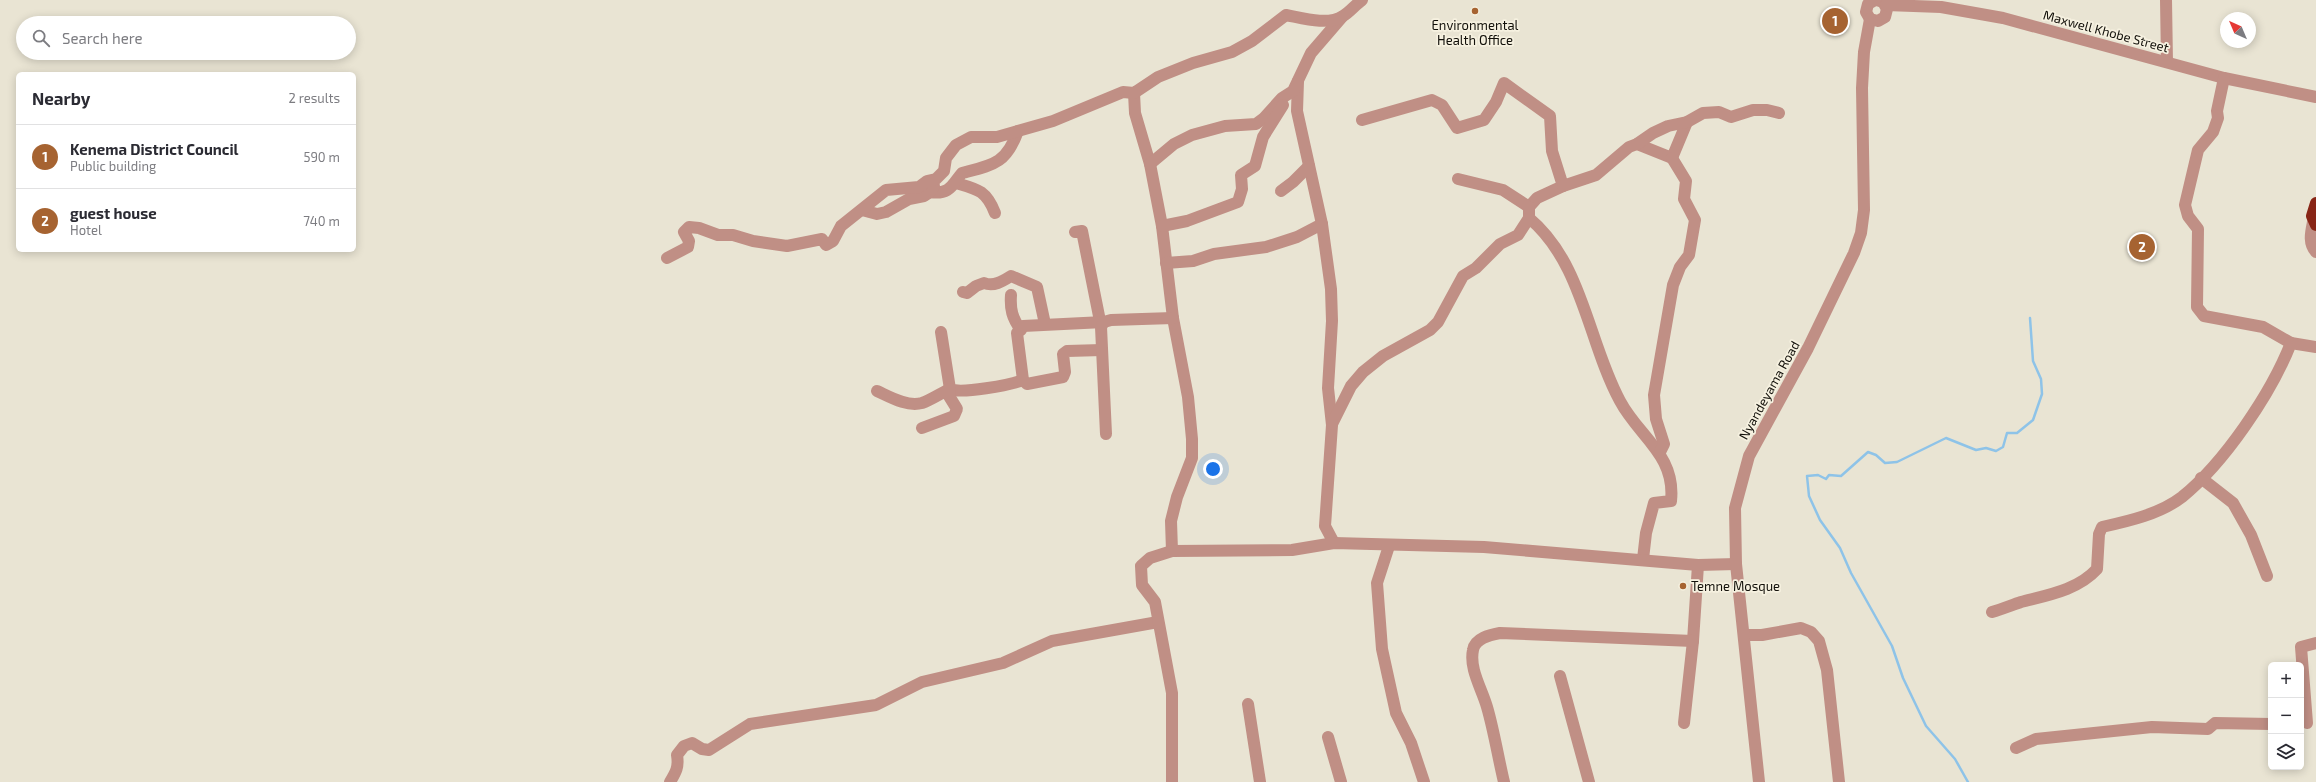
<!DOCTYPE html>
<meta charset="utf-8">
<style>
body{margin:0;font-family:"Exo 2",sans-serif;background:#f2f2f3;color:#2b2b33}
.controls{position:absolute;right:12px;bottom:12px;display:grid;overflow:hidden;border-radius:6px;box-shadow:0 2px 10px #0003}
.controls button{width:36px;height:36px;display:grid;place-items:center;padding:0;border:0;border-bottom:1px solid #e1e1e2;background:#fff;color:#2b2b33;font:20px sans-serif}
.compass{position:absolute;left:2220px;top:12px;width:36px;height:36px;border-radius:50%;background:#fff;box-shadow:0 2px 10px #0003;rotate:316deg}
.you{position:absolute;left:1213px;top:469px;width:14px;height:14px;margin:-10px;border:3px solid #fff;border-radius:50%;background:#1a73e8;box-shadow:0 0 0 6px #1a73e833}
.badge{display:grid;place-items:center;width:26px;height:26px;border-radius:50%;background:#a66331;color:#fff;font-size:13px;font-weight:700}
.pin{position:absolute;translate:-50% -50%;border:2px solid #fff;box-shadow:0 1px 4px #0006}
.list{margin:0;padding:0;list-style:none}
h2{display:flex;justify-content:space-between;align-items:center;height:52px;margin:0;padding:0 16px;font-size:17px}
h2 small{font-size:13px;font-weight:400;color:#7c7c81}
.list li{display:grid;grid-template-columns:26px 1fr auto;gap:12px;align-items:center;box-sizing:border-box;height:64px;padding:0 16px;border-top:1px solid #e1e1e2}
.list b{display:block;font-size:15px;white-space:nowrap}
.list p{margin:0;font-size:13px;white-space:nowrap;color:#7c7c81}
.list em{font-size:13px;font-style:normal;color:#7c7c81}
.icon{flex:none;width:22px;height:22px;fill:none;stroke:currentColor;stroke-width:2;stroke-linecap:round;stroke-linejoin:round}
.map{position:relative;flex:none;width:2316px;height:782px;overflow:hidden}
.search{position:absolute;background:#fff;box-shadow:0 2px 10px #0003;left:16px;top:16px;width:340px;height:44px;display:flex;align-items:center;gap:10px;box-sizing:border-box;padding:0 14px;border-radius:22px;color:#7c7c81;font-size:15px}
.panel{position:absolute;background:#fff;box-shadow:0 2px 10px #0003;left:16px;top:72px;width:340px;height:180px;border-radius:6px}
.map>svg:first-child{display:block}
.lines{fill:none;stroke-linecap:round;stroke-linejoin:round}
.stream{stroke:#8ec3e8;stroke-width:2.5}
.minor{stroke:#c08f85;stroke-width:12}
.highway{stroke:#882516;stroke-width:12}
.poi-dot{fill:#a66331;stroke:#f6f1e0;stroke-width:1.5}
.labels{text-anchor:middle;stroke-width:3.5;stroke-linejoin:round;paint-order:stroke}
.poi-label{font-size:13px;fill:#110f09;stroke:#f6f1e0}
.street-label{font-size:13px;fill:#110f09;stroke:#f6f1e0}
</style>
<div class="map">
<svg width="2316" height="782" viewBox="0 0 2316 782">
<rect width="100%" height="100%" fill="#e9e4d3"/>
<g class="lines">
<path class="stream" d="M1968,782l-13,-23 -29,-33 -23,-48 -11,-32 -41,-73 -11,-25 -20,-28 -11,-24 -2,-20 11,-1 8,4 3,-4 12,1 27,-24 8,3 9,8 12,-1 49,-24 30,12 10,-2 10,3 7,-4 4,-14h10l16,-13 9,-26 -1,-15 -8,-18 -3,-43"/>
<g class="minor">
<path d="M1875,0l-7,4 -2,8 4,7 8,2 7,-4 2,-8 -4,-7 -6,-2"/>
<path d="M2166,0l1,62"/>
<path d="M1886,5l55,2 62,11 221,60 92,19"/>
<path d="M2224,78l-7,33 1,7 -5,14 -15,18 -13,55 3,11 10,13 -1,78 7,9 59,11 28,16"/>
<path d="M1298,81l-1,30 25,113"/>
<path d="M1134,93l1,20 15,51 12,62 11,92 15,79 4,42v19l-15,39 -6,24 1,30"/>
<path d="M1362,120l70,-20 10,5 15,23 27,-8 12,-18 8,-19 46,33 2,35 11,35 -26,12 -8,9"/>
<path d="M1637,144l35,14 15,-36"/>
<path d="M1150,164l24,-20 18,-9 33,-9 31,-2 8,-6 18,-20 11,-7 18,-38 31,-36"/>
<path d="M1458,179l45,11 26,17v11c54,45 59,124 91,183 19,36 56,54 51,100l-17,2 -8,30 -3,26"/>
<path d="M956,183c21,6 30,7 39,30"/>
<path d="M1563,186l33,-11 33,-28 8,-3 16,-11 15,-7 19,-4 16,-9 16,-1 12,5 22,-7h14l12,3"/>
<path d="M1281,191l12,-9 16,-16"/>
<path d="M930,192c20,3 22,-7 32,-19 31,-8 44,-9 56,-42"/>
<path d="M862,210l15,4 9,-2 23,-13 15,-3 6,-4 4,-6"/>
<path d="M2313,222c-2,10 -5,21 3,30"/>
<path d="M1162,226l25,-5 51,-19 4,-13 -1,-14 14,-9 8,-29 20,-32"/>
<path d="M1075,232l7,-1 18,90"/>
<path d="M667,258l21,-11 1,-6 -5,-9 5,-5 10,1 19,7h15l20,6 34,5 35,-7 4,6 7,-4 8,-15 45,-36 33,-3 8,-6 9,-2 8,-8 2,-13 10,-13 15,-8h26l56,-16 70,-29 11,1 24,-16 35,-14 39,-11 20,-11 34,-26c16,3 42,11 57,1 7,-4 12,-11 19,-16"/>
<path d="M1166,263l27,-2 21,-7 52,-7 31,-10 25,-13 9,65 1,32 -4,67 4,37 -7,101 9,17"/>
<path d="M963,292l4,1 9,-7 8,-3c10,4 19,-2 27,-7l26,11 8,37"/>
<path d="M1011,295c-1,14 1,23 10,35"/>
<path d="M941,332l9,57c11,5 61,-4 73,-9"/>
<path d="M1102,350l-35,1 -4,3 2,18 -2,5 -36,7 -4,-4 -6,-47 6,-7 81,-4"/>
<path d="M877,391c13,6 30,16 45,12 9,-3 19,-10 28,-14l-1,7 8,13 -3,7 -32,12"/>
<path d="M1332,424l19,-38 12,-14 20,-16 47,-26 8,-8 25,-46 13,-8 24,-24 18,-9 11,-17"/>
<path d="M1106,434l-5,-107 3,-5 7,-2 62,-2"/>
<path d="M1660,452l4,-8 -8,-25 -2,-24 19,-110 7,-18 9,-12 6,-35 -11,-21 2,-18 -14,-23"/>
<path d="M2201,478l32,25 18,32 16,41"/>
<path d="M1389,546l-12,37 5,66 14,64 15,30 13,39"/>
<path d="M1992,612c10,-3 20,-7 29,-10 27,-7 57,-12 76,-33l2,-35 3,-7c27,-6 58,-13 80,-30 42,-34 89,-103 109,-154l25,4"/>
<path d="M1744,635h18l39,-7 10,4 8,9 8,29 12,112"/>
<path d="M1560,676l29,106"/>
<path d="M1248,704l12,78"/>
<path d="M1684,723l9,-82 5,-76"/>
<path d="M2307,723l-6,-76 15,-4"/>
<path d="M1328,737l13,45"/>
<path d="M2016,748l20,-9 116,-12 56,2 7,-6 56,1"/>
<path d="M670,782c6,-10 9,-15 7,-27l7,-9 8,-3 10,6 7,1 41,-26 126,-19 46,-23 81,-19 49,-22 106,-19"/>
<path d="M1172,782v-89l-17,-91 -13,-17 -1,-19 9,-8 22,-7 120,-1 42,-7 150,4 214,18 38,-1"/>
<path d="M1504,782c-6,-25 -10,-51 -17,-75 -5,-18 -18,-38 -14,-57 2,-12 17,-15 27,-17l193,8"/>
<path d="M1759,782l-23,-218 -1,-56 14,-52 59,-108 46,-95 7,-20 3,-23 -2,-122 2,-36 6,-33"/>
</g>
<path class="highway" d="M2316,203l-4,13 4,9"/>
</g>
<g class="poi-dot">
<circle cx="1475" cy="11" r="4"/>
<circle cx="1683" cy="586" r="4"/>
</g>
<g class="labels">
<g class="poi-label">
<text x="1475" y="30">Environmental<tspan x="1475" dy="15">Health Office</tspan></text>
<text x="1691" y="591" text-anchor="start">Temne Mosque</text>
</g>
<g class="street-label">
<text transform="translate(2106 31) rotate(15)" y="5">Maxwell Khobe Street</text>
<text transform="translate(1769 390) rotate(-61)" y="5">Nyandeyama Road</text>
</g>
</g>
</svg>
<div class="controls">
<button>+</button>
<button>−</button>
<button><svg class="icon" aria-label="layers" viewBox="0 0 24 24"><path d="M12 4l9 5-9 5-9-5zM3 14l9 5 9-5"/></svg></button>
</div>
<svg class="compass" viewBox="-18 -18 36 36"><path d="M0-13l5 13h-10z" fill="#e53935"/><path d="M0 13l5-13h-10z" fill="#7c7c81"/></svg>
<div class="you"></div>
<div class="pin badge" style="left:1835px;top:21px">1</div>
<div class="pin badge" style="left:2142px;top:247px">2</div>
<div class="search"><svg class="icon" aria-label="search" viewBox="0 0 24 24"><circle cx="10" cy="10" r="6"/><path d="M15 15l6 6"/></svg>Search here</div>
<section class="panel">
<h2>Nearby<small>2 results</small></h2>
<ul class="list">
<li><span class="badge">1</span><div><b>Kenema District Council</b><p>Public building</p></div><em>590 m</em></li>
<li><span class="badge">2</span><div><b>guest house</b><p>Hotel</p></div><em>740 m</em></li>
</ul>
</section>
</div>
